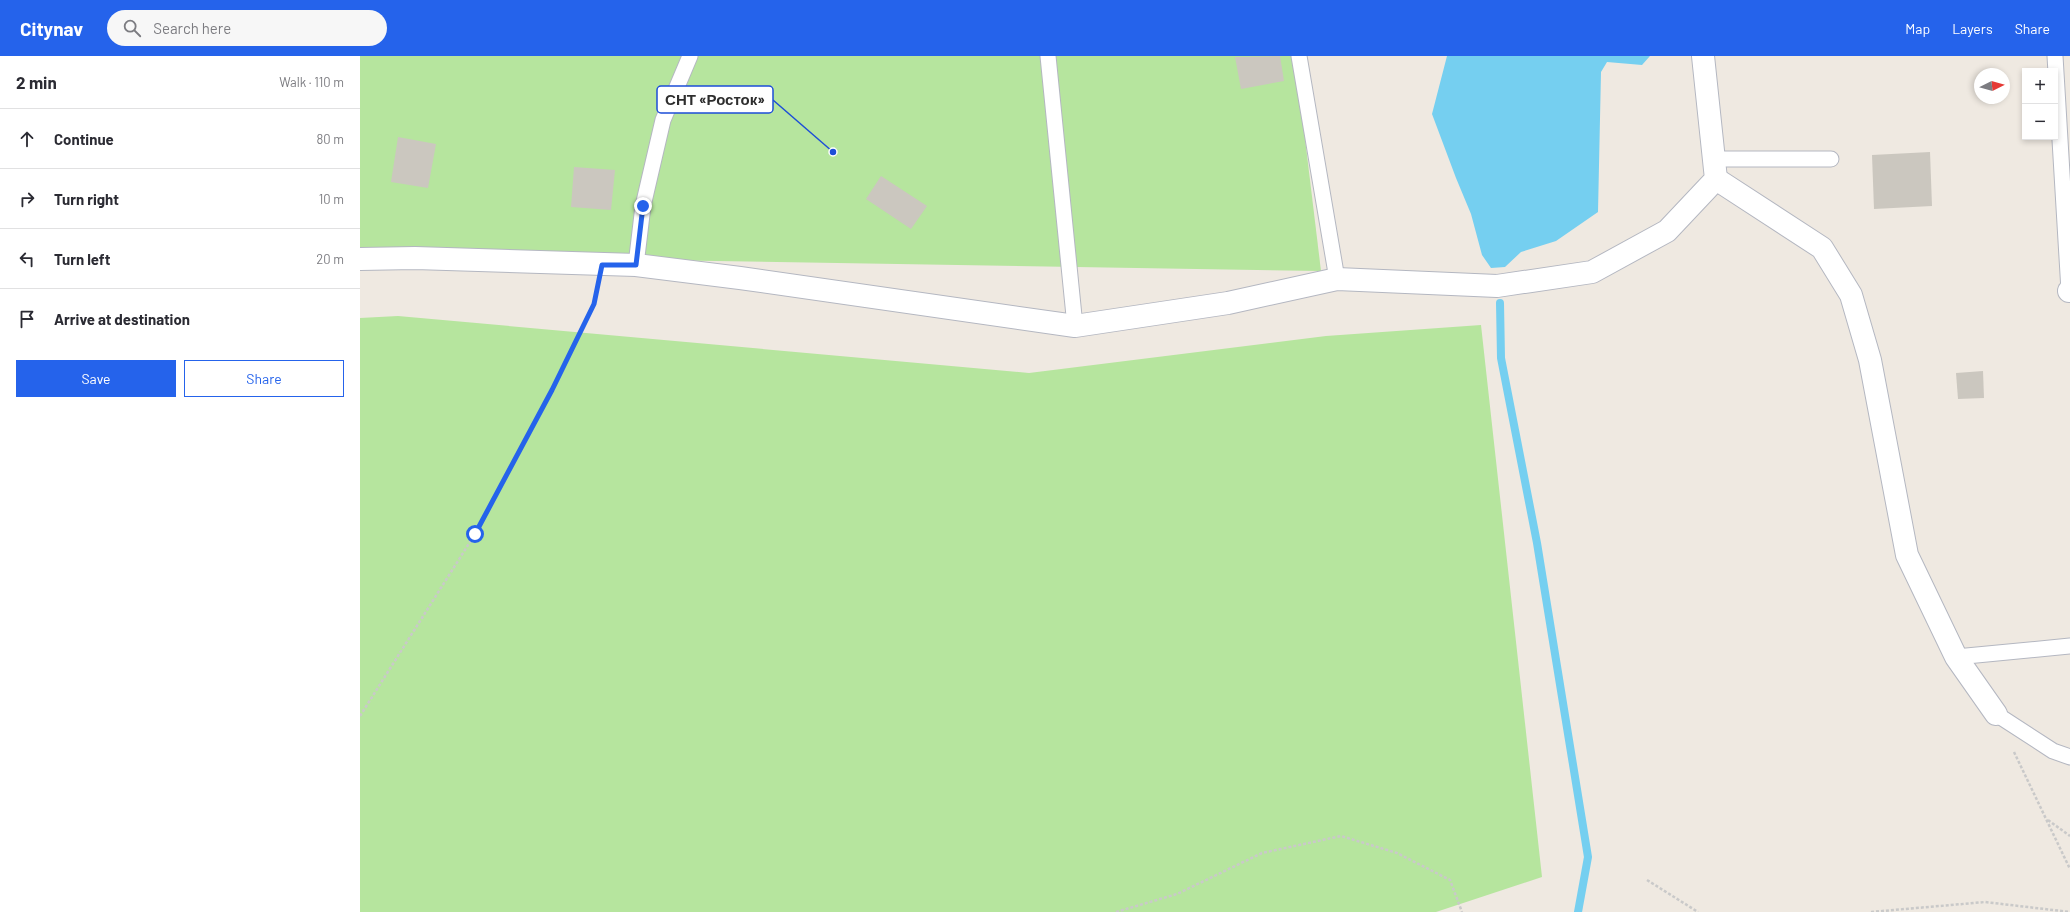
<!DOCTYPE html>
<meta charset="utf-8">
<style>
body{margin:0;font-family:Barlow,sans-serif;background:#f7f7f7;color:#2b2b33}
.controls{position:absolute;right:12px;top:12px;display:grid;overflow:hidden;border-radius:0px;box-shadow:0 2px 6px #0003}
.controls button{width:36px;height:36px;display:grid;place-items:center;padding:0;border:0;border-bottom:1px solid #e1e1e2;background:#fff;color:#2b2b33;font:20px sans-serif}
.compass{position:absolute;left:1614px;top:12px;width:36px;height:36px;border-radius:50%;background:#fff;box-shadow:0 2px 6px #0003;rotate:85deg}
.stop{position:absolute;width:12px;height:12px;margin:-9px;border:3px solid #2563eb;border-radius:50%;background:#fff}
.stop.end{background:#2563eb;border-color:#fff;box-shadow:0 1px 4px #0008}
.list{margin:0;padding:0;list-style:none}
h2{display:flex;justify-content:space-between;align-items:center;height:52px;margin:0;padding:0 16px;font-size:17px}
h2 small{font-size:13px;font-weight:400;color:#7c7c81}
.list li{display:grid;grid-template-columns:26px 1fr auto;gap:12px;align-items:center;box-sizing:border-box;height:60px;padding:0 16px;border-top:1px solid #e1e1e2}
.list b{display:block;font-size:15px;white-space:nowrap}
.list em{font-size:13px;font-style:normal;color:#7c7c81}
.actions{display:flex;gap:8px;padding:12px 16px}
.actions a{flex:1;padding:9px 0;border:1px solid #2563eb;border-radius:0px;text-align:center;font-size:14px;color:#2563eb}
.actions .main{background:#2563eb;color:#fff}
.icon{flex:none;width:22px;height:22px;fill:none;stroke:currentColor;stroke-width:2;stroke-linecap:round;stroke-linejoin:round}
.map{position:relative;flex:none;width:1710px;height:856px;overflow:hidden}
header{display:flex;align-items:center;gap:24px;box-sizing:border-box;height:56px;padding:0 20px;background:#2563eb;color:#fff}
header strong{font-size:19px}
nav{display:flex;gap:22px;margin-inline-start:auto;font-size:14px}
.search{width:280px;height:36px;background:#f7f7f7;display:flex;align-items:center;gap:10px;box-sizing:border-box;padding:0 14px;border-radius:22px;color:#7c7c81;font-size:15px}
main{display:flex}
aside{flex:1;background:#fff}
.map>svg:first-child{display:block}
.green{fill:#b6e59e}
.water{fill:#75cff0}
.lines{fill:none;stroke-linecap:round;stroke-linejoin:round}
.stream{stroke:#75cff0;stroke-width:8}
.building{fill:#cbc7bf}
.lane-casing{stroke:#b4b7c1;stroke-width:17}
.street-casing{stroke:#b4b7c1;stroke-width:24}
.path{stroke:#c9c9c9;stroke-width:2.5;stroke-dasharray:3 2;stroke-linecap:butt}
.lane{stroke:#fff;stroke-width:15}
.street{stroke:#fff;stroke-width:22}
.route{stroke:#2563eb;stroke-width:5}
.leader{fill:none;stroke:#1d4ed8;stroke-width:1.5}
.callout-dot{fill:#1d4ed8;stroke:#fff;stroke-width:1.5}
.callout{fill:#fff;stroke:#1d4ed8;stroke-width:1.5}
.callout-label{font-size:15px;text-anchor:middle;font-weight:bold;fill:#2e2e2e}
</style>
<header>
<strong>Citynav</strong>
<div class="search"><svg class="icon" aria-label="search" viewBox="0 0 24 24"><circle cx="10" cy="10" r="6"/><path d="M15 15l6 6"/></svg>Search here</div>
<nav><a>Map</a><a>Layers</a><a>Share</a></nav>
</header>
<main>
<aside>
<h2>2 min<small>Walk · 110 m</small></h2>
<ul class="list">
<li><svg class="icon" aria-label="ahead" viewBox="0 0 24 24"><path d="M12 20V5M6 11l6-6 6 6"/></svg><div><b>Continue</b></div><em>80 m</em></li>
<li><svg class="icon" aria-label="right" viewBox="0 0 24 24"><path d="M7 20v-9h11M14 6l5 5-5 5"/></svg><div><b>Turn right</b></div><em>10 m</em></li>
<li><svg class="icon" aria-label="left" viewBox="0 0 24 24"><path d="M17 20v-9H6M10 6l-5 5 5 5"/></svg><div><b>Turn left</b></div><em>20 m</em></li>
<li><svg class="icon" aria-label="arrive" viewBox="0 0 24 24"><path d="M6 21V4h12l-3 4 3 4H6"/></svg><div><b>Arrive at destination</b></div></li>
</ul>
<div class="actions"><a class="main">Save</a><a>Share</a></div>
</aside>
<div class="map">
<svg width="1710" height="856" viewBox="0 0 1710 856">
<rect width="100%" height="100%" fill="#efe9e1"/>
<g class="green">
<path d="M0,0h935l26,215 -671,-11 -290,-13z"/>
<path d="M38,260l631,57 297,-37 155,-11 61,552 -106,35h-1076v-594z"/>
</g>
<path class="water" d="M1087,0h203l-8,9 -35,-3 -6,10 -3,140 -42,29 -35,11 -16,15 -14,1 -9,-13 -11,-41 -15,-36 -24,-64z"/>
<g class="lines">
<path class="stream" d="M1140,247l1,55 36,185 51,314 -10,55"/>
</g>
<g class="building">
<path d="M920,0l4,25 -43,8 -6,-32z"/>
<path d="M38,81l38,7 -8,44 -37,-6z"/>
<path d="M1570,96l2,54 -58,3 -2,-54z"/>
<path d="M214,111l41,3 -4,40 -40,-3z"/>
<path d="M521,120l46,30 -16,23 -45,-30z"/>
<path d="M1623,315l1,27 -26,1 -2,-26z"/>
</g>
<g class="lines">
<defs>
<g id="lane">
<path d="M688,0l27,270"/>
<path d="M939,0l38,223"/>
<path d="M1695,0l14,235"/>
<path d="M1353,103h118"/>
<path d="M276,209l7,-59 20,-86 27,-64"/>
<path d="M1596,601l114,-11"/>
<path d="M1636,658l57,37 17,6"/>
</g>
<g id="street">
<path d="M1356,123l106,69 29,47 19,65 37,195 49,102 40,57"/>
<path d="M0,203l55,-1 221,7 104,13 335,48 153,-23 109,-24 160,7 95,-14 75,-41 49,-52 -13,-123"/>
<path d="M1709,235h1"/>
</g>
</defs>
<use href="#lane" class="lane-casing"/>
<use href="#street" class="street-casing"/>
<g class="path">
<path d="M0,660l115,-182 77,-144 42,-86 4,-17"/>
<path d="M1654,696l56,117"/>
<path d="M1688,764l22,16"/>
<path d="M1287,824l51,32"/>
<path d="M756,856l61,-18 85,-41 79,-17 56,17 53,27 12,32"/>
<path d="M1511,856l114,-10 85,10"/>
</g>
<use href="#lane" class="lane"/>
<use href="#street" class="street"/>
</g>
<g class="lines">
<path class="route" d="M115,478l77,-144 42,-86 8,-39h34l7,-59"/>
</g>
<path class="leader" d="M473 96L413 44"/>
<circle class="callout-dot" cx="473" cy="96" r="4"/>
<rect class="callout" x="297" y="30" width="116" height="27" rx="4"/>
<g class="callout-label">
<text x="355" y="49">СНТ «Росток»</text>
</g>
</svg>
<div class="controls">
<button>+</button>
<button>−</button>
</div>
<svg class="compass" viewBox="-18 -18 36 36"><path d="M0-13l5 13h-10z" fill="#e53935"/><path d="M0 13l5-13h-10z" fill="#7c7c81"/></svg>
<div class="stop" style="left:115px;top:478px"></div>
<div class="stop end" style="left:283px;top:150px"></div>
</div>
</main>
